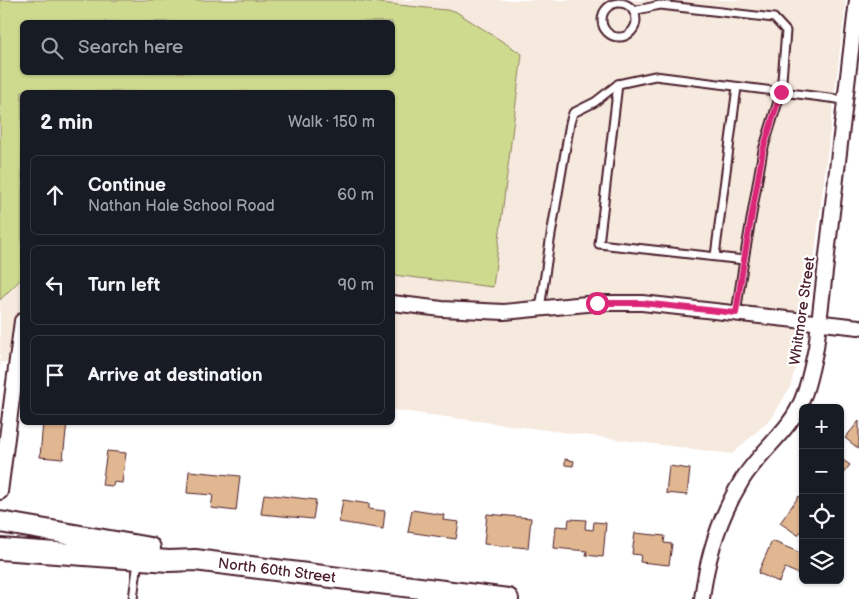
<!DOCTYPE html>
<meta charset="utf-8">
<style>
body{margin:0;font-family:"Balsamiq Sans",sans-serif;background:#20242c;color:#f1f3f6}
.controls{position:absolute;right:15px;bottom:15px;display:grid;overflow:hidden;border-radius:8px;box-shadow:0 1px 4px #0004}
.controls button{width:45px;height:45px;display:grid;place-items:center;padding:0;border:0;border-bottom:1px solid #363941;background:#171b24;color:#f1f3f6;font:25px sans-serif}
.stop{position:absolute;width:15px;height:15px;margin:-11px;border:4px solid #db2777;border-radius:50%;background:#fff}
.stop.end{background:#db2777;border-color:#fff;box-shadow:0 1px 5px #0008}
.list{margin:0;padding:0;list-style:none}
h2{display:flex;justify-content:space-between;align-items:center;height:65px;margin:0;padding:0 20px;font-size:21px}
h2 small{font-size:16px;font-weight:400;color:#9ea1a6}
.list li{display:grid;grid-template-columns:32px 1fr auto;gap:15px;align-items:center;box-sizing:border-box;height:80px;margin:0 10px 10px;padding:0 10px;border:1px solid #363941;border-radius:8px}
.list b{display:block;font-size:19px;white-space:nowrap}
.list p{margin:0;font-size:16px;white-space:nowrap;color:#9ea1a6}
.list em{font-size:16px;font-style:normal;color:#9ea1a6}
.icon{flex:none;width:28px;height:28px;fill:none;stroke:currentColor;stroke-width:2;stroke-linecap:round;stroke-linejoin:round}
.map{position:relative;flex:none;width:859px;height:599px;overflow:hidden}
.search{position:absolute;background:#171b24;box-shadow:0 1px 4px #0004;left:20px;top:20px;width:375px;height:55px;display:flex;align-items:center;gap:12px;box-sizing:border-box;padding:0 18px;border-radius:8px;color:#9ea1a6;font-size:19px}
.panel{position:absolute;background:#171b24;box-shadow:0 1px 4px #0004;left:20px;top:90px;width:375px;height:335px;border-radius:8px}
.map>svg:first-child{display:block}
.built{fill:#f6e9de;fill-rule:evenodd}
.green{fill:#cedb8f;stroke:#8c7d5d;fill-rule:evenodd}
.building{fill:#e0b791;stroke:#4a1f2b}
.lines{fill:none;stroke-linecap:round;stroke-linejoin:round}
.service-casing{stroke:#4a1f2b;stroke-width:11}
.minor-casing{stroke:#4a1f2b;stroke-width:18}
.secondary-casing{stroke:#4a1f2b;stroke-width:24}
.service{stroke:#fff;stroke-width:7}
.minor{stroke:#fff;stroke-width:14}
.secondary{stroke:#fff;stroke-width:20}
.route{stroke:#db2777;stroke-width:6}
.labels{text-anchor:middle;stroke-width:4.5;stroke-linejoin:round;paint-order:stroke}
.street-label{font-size:15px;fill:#4a1f2b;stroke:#fff}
</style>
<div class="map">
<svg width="859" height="599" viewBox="0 0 859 599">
<rect width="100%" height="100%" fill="#fff"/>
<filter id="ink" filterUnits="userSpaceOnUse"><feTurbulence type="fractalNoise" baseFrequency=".02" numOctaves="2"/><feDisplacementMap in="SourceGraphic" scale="10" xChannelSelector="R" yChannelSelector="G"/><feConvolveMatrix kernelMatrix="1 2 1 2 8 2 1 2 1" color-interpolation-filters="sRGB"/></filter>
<g filter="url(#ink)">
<path class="built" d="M0,0h846l-34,277 -16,89 -6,21 -18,31 -40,36 -339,-44 -1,-318h-370v272l-21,-2 -1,5zM22,22h370v50h-370z"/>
<path class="green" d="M0,0h352l103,11 67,43 -29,233 -100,-12 -1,-183h-370v186l-22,22zM392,22v50h-370v-50z"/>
<g class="building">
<path d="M859,421v28l-14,-11z"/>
<path d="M43,422h24l-4,37 -23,-2z"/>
<path d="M107,451l19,2 -4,30 -8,-1 -1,4 -11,-1z"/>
<path d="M840,458l10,7 -10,12z"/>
<path d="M565,459l9,2 -1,5 -8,-1z"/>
<path d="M669,466l21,3 -3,26 -21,-2z"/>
<path d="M189,471l51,5 -4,35 -25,-3 2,-13 -26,-2z"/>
<path d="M264,494l52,6 -3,19 -52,-5z"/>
<path d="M799,496l4,3v30l-5,6 -18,-12z"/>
<path d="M343,500l26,4v5l16,2 -2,18 -44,-7z"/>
<path d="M412,510l32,5 -1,5 16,2 -3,17 -48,-7z"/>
<path d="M487,514l44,4 -3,30 -44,-4z"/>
<path d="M569,519l17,1 -1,9 8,1 1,-8 12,1 -3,34 -17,-2 1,-4 -33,-3 2,-22 12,1z"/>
<path d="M635,533l30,3 -1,7 8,1 -3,21 -29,-3 1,-7 -9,-1z"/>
<path d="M772,541l31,13v22l-18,-8 -6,14 -21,-9z"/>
</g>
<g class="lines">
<defs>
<g id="service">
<circle cx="619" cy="20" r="17"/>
<path d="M633,11l27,-6 114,13 12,13 -5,61 -18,58 -19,110 -8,53"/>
<path d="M618,84l-19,160 145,16"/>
<path d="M715,256l22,-169"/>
<path d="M540,309l10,-68 20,-118 3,-10 22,-11 23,-18 37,-8 190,24"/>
<path d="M133,599l5,-38"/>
</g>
<g id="minor">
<path d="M392,303l50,6 62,3 93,-9h45l217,24"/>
<path d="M0,492l22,-171"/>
<path d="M702,599c5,-42 18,-83 40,-119 13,-21 32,-37 47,-57 17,-22 21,-49 27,-75l41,-348"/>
</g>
<g id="secondary">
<path d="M0,522l150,26"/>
<path id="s1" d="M0,549l169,12 26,-1 313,39"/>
</g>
</defs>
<use href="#service" class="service-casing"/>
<use href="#minor" class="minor-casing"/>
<use href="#secondary" class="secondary-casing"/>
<use href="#service" class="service"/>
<use href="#minor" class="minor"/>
<use href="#secondary" class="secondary"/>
</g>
</g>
<g class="lines" filter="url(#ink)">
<path class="route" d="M597,303h45l94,10 8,-53 19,-110 18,-58"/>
</g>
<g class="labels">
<g class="street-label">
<text transform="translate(802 311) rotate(-82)" y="5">Whitmore Street</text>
<text dy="5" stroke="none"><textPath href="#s1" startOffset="278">North 60th Street</textPath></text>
</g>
</g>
</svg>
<div class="controls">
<button>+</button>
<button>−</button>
<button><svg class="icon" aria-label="locate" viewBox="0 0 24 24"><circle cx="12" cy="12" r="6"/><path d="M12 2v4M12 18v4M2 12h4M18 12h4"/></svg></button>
<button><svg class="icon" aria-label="layers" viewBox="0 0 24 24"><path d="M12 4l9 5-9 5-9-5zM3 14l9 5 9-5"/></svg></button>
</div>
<div class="stop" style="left:597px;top:303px"></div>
<div class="stop end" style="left:781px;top:92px"></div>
<div class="search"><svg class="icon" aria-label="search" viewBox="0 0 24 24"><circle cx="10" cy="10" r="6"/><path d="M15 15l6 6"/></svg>Search here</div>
<section class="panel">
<h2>2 min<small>Walk · 150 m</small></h2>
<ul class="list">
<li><svg class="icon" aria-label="ahead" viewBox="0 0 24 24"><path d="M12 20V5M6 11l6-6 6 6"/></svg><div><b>Continue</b><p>Nathan Hale School Road</p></div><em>60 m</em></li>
<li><svg class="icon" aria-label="left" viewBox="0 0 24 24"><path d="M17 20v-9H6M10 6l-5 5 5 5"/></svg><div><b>Turn left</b></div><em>90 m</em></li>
<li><svg class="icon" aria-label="arrive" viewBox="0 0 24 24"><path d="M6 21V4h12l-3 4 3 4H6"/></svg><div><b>Arrive at destination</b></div></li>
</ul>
</section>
</div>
